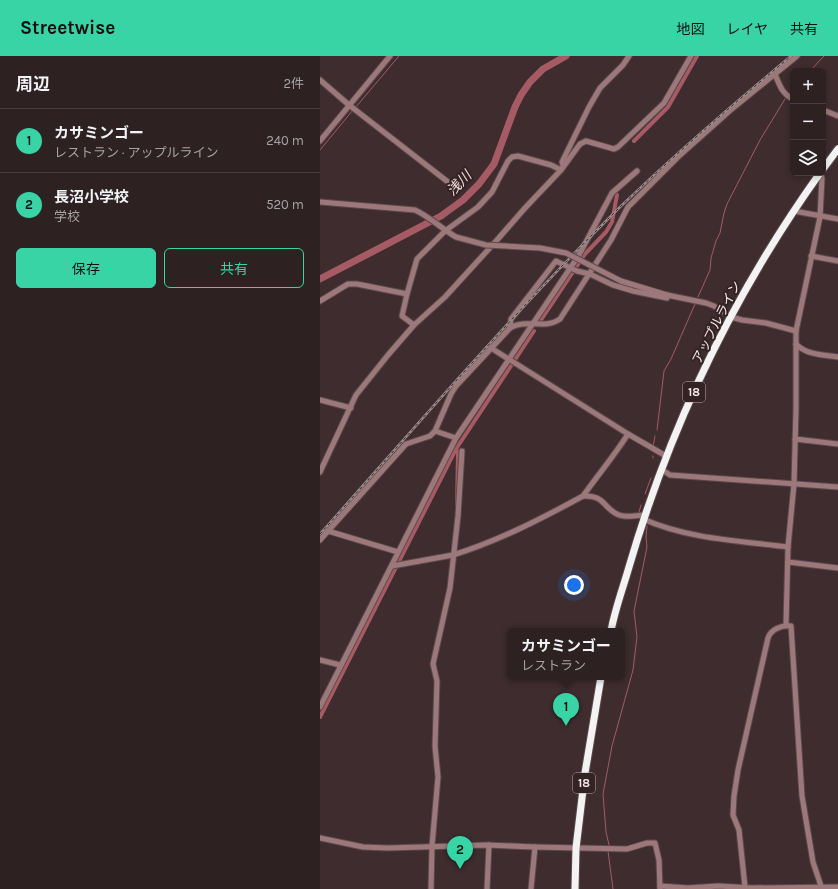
<!DOCTYPE html>
<html lang="ja">
<meta charset="utf-8">
<style>
body{margin:0;font-family:Karla,"Noto Sans JP",sans-serif;background:#36292a;color:#f1f3f6}
.controls{position:absolute;right:12px;top:12px;display:grid;overflow:hidden;border-radius:6px;box-shadow:0 2px 6px #0003}
.controls button{width:36px;height:36px;display:grid;place-items:center;padding:0;border:0;border-bottom:1px solid #493e40;background:#2e2122;color:#f1f3f6;font:20px sans-serif}
.you{position:absolute;left:254px;top:529px;width:14px;height:14px;margin:-10px;border:3px solid #fff;border-radius:50%;background:#1a73e8;box-shadow:0 0 0 6px #1a73e833}
.badge{display:grid;place-items:center;width:26px;height:26px;border-radius:50%;background:#39d4a5;color:#111;font-size:13px;font-weight:700}
.pin{position:absolute;translate:-50% -33px;filter:drop-shadow(0 1px 2px #0008)}
.pin::after{content:'';position:absolute;top:21px;width:14px;height:12px;background:inherit;clip-path:polygon(0 0,100% 0,50% 100%)}
.popup{position:absolute;left:187px;top:572px;width:118px;height:52px;box-sizing:border-box;display:grid;place-content:center;border-radius:6px;background:#2e2122;filter:drop-shadow(0 1px 3px #0005);font-size:13px;white-space:nowrap;color:#a7a3a5}
.popup b{font-size:15px;color:#f1f3f6}
.popup::after{content:'';position:absolute;left:50%;top:100%;margin-left:-8px;border:8px solid transparent;border-top-color:#2e2122}
.list{margin:0;padding:0;list-style:none}
h2{display:flex;justify-content:space-between;align-items:center;height:52px;margin:0;padding:0 16px;font-size:17px}
h2 small{font-size:13px;font-weight:400;color:#a7a3a5}
.list li{display:grid;grid-template-columns:26px 1fr auto;gap:12px;align-items:center;box-sizing:border-box;height:64px;padding:0 16px;border-top:1px solid #493e40}
.list b{display:block;font-size:15px;white-space:nowrap}
.list p{margin:0;font-size:13px;white-space:nowrap;color:#a7a3a5}
.list em{font-size:13px;font-style:normal;color:#a7a3a5}
.actions{display:flex;gap:8px;padding:12px 16px}
.actions a{flex:1;padding:9px 0;border:1px solid #39d4a5;border-radius:6px;text-align:center;font-size:14px;color:#39d4a5}
.actions .main{background:#39d4a5;color:#111}
.icon{flex:none;width:22px;height:22px;fill:none;stroke:currentColor;stroke-width:2;stroke-linecap:round;stroke-linejoin:round}
.map{position:relative;flex:none;width:518px;height:833px;overflow:hidden}
header{display:flex;align-items:center;gap:24px;box-sizing:border-box;height:56px;padding:0 20px;background:#39d4a5;color:#111}
header strong{font-size:19px}
nav{display:flex;gap:22px;margin-inline-start:auto;font-size:14px}
main{display:flex}
aside{flex:1;background:#2e2122}
.map>svg:first-child{display:block}
.lines{fill:none;stroke-linecap:round;stroke-linejoin:round}
.stream{stroke:#a65a64;stroke-width:1}
.canal{stroke:#a65a64;stroke-width:4}
.river{stroke:#a65a64;stroke-width:7}
.minor-casing{stroke:#5b4a4c;stroke-width:7}
.highway-casing{stroke:#5b4a4c;stroke-width:9}
.minor{stroke:#9c787b;stroke-width:5}
.highway{stroke:#f3f3f3;stroke-width:7}
.rail-casing{stroke:#98898a;stroke-width:2.5}
.rail{stroke:#332324;stroke-width:1;stroke-dasharray:3;stroke-linecap:butt}
.minor-bridge-casing{stroke:#5b4a4c;stroke-width:7;stroke-linecap:butt}
.minor-bridge{stroke:#9c787b;stroke-width:5}
.labels{text-anchor:middle;stroke-width:4;stroke-linejoin:round;paint-order:stroke}
.shield{fill:#332324;stroke:#b9acad;stroke-width:1}
.shield-label{font-size:12px;font-weight:bold;fill:#f3e7e8}
.street-label{font-size:13px;fill:#f3e7e8;stroke:#332324}
.water-label{font-size:14px;font-style:italic;fill:#f5dedf;stroke:#332324}
</style>
<header>
<strong>Streetwise</strong>
<nav><a>地図</a><a>レイヤ</a><a>共有</a></nav>
</header>
<main>
<aside>
<h2>周辺<small>2件</small></h2>
<ul class="list">
<li><span class="badge">1</span><div><b>カサミンゴー</b><p>レストラン · アップルライン</p></div><em>240 m</em></li>
<li><span class="badge">2</span><div><b>長沼小学校</b><p>学校</p></div><em>520 m</em></li>
</ul>
<div class="actions"><a class="main">保存</a><a>共有</a></div>
</aside>
<div class="map">
<svg width="518" height="833" viewBox="0 0 518 833">
<rect width="100%" height="100%" fill="#3e2c2e"/>
<g class="lines">
<g class="stream">
<path d="M490,15l14,-15"/>
<path d="M469,38l4,-4"/>
<path d="M35,52l44,-52"/>
<path d="M0,94l33,-40"/>
<path d="M378,241l12,-27 1,-12 5,-17 4,-8 4,-20 3,-9 33,-64 25,-41"/>
<path d="M337,374l7,-59 7,-12 24,-55"/>
<path d="M333,391l2,-11"/>
<path d="M333,400v2"/>
<path d="M325,438l6,-16"/>
<path d="M319,456l2,-7"/>
<path d="M289,789l-3,-13 -3,-38 9,-48 21,-76 4,-33 -3,-26 13,-64 -1,-10 1,-11"/>
<path d="M288,795l5,38"/>
</g>
<g class="canal">
<path d="M314,85l34,-34 29,-51"/>
<path d="M221,264l44,-66 21,-22 6,-10 5,-27"/>
<path d="M136,393l2,3 -1,54"/>
<path d="M0,661l136,-268 78,-118"/>
</g>
<path class="river" d="M0,223l121,-63 22,-16 16,-16 15,-20 21,-57 6,-12 9,-13 13,-13 23,-13"/>
<defs>
<g id="minor">
<path d="M455,18c4,10 7,20 18,25"/>
<path d="M0,24l29,25 99,77"/>
<path d="M503,54l15,6"/>
<path d="M0,85l70,-85"/>
<path d="M243,110l-1,-4 27,-55 11,-19 23,-23 6,-9"/>
<path d="M0,146l95,8c15,7 27,19 41,27"/>
<path d="M474,155l44,8"/>
<path d="M491,200l27,5"/>
<path d="M301,225l46,14 39,8 8,3 17,11 11,3 24,3 30,8"/>
<path d="M0,245l28,-17h9l50,10"/>
<path d="M94,269l-12,-9 5,-22 10,-35 28,-28 33,-24 14,-15 16,-31 4,-4 6,-1 33,9 10,5"/>
<path d="M190,272l1,-9 45,-58 21,10 13,3 23,11 20,6 34,7v-3"/>
<path d="M476,288c10,11 28,11 42,13"/>
<path d="M171,292l137,86 38,22"/>
<path d="M0,344l31,8"/>
<path d="M115,375l21,7"/>
<path d="M475,383l43,5"/>
<path d="M341,413l9,6 168,12"/>
<path d="M0,416l36,-77 32,-40 26,-30 31,-28 52,-57 28,-32 36,-38 19,-26 6,-3 28,8 4,-2 46,-44 27,-47"/>
<path d="M263,440c15,-21 31,-40 45,-62"/>
<path d="M323,463c45,20 97,22 145,28"/>
<path d="M8,475l70,21"/>
<path d="M0,484l86,-96 24,-8 5,-5 16,-37 5,-8 54,-58c16,-10 35,2 50,-9l51,-79 17,-33 50,-50 55,-49 64,-52"/>
<path d="M468,506l50,6"/>
<path d="M72,510l61,-11c45,-14 88,-36 130,-59 23,-1 20,13 36,19 7,3 18,0 26,0"/>
<path d="M466,569l2,-78 6,-63 2,-75v-78l24,-114 2,-39 -2,-5"/>
<path d="M0,604l20,5"/>
<path d="M0,651l136,-269 123,-183 33,-62 25,-22"/>
<path d="M0,782l43,9 25,1 99,-3 48,2 92,2 20,-6h8l4,17 1,29"/>
<path d="M340,830l28,2 30,-2 34,2 86,-1"/>
<path d="M425,831l-6,-57 -6,-15 1,-19 4,-26 30,-132c3,-9 14,-13 23,-12l11,170 11,66 9,27"/>
<path d="M111,833l1,-43 6,-69 -3,-31 2,-65 -4,-17 17,-76 8,-72 4,-65"/>
<path d="M167,833l2,-44"/>
<path d="M211,833l4,-42"/>
</g>
<g id="highway">
<path d="M503,113l15,-20"/>
<path d="M291,575c4,-22 12,-43 18,-64 41,-141 106,-275 191,-394"/>
<path d="M255,833l1,-41 9,-75 16,-96"/>
</g>
</defs>
<use href="#minor" class="minor-casing"/>
<use href="#highway" class="highway-casing"/>
<use href="#minor" class="minor"/>
<use href="#highway" class="highway"/>
<defs>
<path id="rail" d="M0,478c98,-110 194,-222 299,-326 55,-53 113,-103 172,-152"/>
</defs>
<use href="#rail" class="rail-casing"/>
<use href="#rail" class="rail"/>
<defs>
<path id="minor-bridge" d="M136,181l30,8 54,3 26,5 55,28"/>
</defs>
<use href="#minor-bridge" class="minor-bridge-casing"/>
<use href="#minor-bridge" class="minor-bridge"/>
</g>
<g class="labels">
<g class="shield">
<rect x="363" y="326" width="22" height="20" rx="3"/>
<rect x="253" y="717" width="22" height="20" rx="3"/>
</g>
<g class="shield-label">
<text x="374" y="340">18</text>
<text x="264" y="731">18</text>
</g>
<g class="street-label">
<text transform="translate(396 266) rotate(-63)" y="5">アップルライン</text>
</g>
<g class="water-label">
<text transform="translate(139 127) rotate(-46)" y="5">浅川</text>
</g>
</g>
</svg>
<div class="controls">
<button>+</button>
<button>−</button>
<button><svg class="icon" aria-label="layers" viewBox="0 0 24 24"><path d="M12 4l9 5-9 5-9-5zM3 14l9 5 9-5"/></svg></button>
</div>
<div class="you"></div>
<div class="pin badge" style="left:246px;top:670px">1</div>
<div class="popup"><b>カサミンゴー</b>レストラン</div>
<div class="pin badge" style="left:140px;top:813px">2</div>
</div>
</main>
